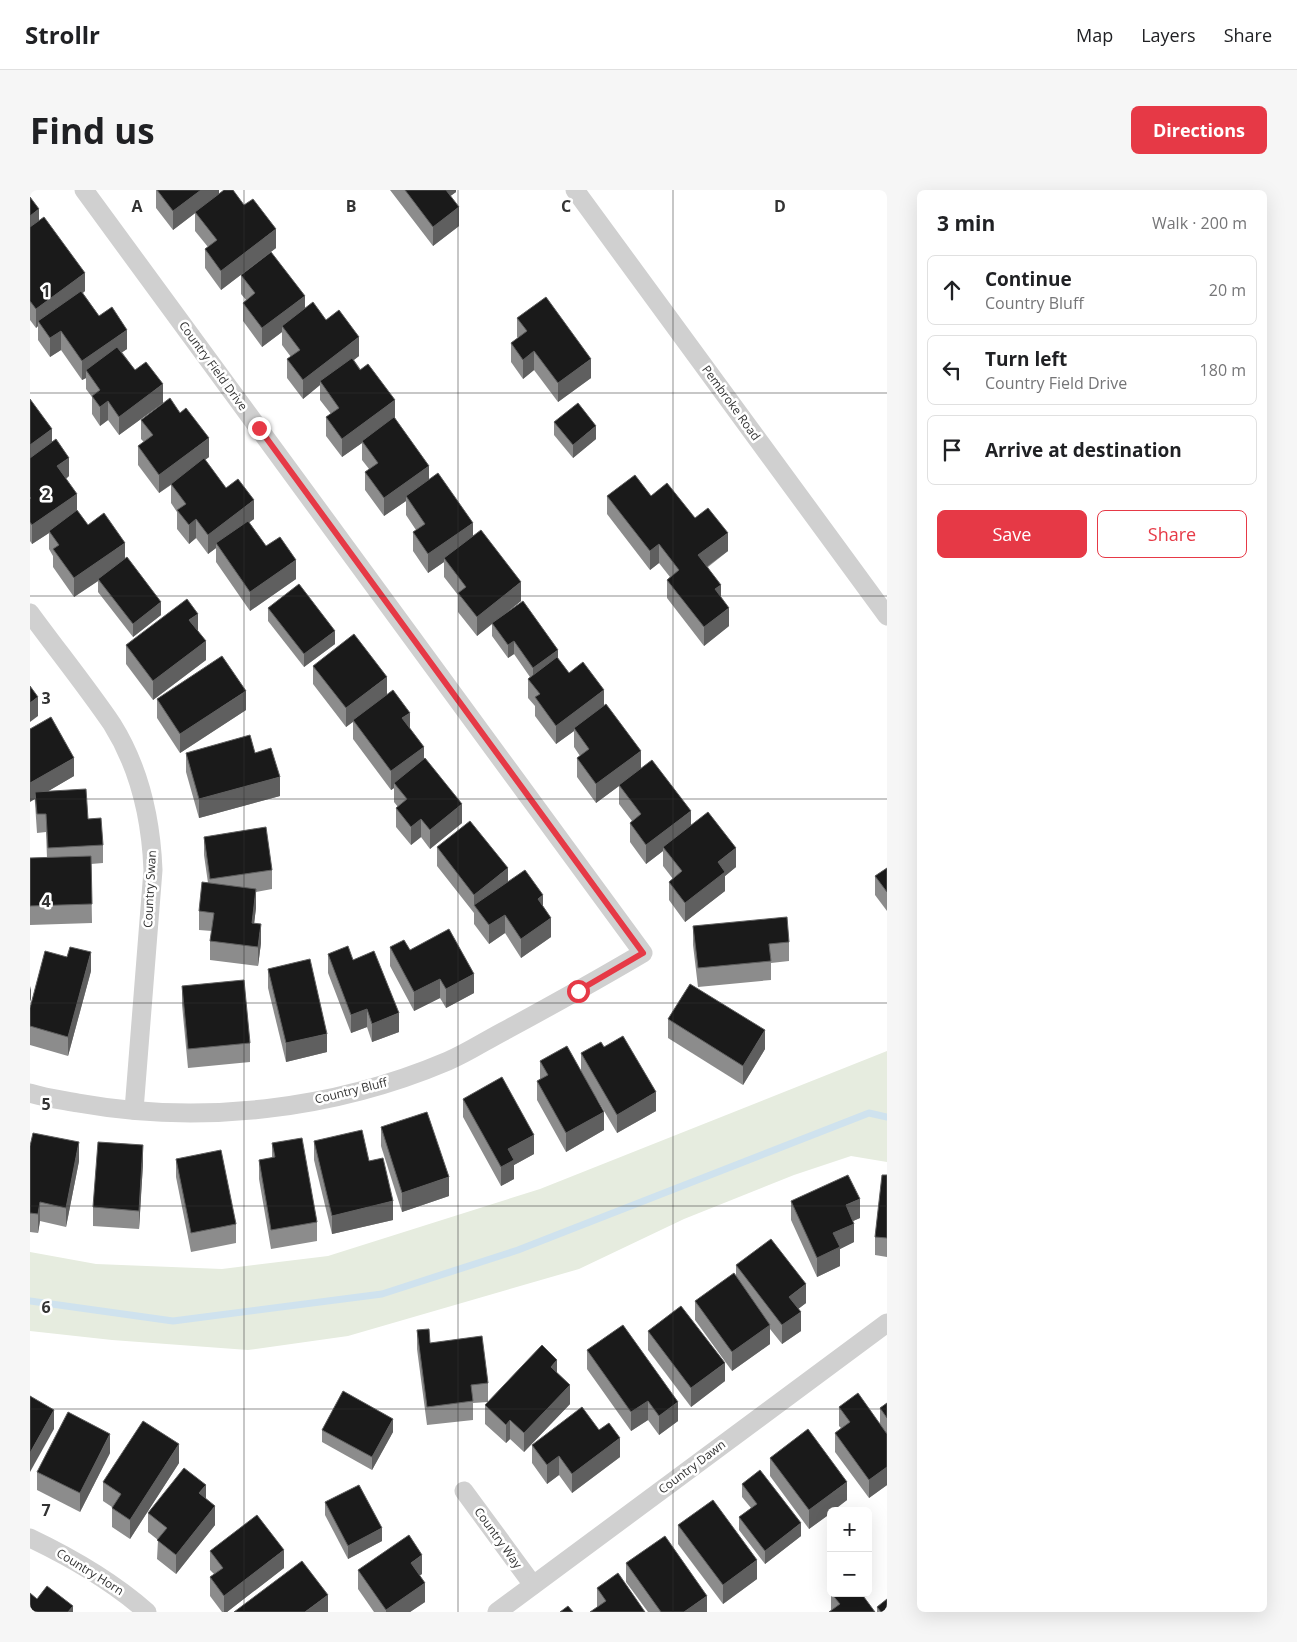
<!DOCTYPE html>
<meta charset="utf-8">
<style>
body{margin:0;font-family:"Open Sans",sans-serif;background:#f6f6f6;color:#202124}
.controls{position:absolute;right:15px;bottom:15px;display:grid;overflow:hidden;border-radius:8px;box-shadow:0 5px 20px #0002}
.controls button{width:45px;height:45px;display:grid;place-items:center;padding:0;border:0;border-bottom:1px solid #e0e0e0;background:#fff;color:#202124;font:25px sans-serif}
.stop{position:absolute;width:15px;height:15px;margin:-11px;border:4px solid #e63946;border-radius:50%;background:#fff}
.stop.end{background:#e63946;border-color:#fff;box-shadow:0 1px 5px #0008}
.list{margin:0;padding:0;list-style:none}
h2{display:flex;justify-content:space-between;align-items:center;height:65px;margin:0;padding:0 20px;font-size:21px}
h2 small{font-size:16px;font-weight:400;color:#757577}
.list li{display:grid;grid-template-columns:32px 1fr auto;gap:15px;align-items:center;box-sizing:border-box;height:70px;margin:0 10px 10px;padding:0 10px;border:1px solid #e0e0e0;border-radius:8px}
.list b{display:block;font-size:19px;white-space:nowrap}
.list p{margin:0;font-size:16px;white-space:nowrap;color:#757577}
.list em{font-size:16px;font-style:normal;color:#757577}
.actions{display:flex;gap:10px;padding:15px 20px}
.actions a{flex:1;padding:11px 0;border:1px solid #e63946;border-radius:8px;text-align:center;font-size:18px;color:#e63946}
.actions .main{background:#e63946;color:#fff}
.icon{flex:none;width:28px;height:28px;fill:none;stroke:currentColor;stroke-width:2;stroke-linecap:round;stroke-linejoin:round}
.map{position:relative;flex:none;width:857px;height:1422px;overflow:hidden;border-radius:8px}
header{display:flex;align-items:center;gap:30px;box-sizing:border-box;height:70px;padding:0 25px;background:#fff;border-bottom:1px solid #e0e0e0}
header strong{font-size:24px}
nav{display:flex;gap:28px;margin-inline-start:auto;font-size:18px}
.intro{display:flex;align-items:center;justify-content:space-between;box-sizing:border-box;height:120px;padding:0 30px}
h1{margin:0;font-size:35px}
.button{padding:12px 22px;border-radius:8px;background:#e63946;color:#fff;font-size:18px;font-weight:700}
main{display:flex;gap:30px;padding:0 30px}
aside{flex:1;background:#fff;border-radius:8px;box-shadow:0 5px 20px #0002}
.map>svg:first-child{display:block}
.green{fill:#e6ecdf}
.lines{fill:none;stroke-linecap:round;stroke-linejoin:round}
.stream{stroke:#cfe2ee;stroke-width:7}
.minor{stroke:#d0d0d0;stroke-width:19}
.wall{fill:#8c8c8c}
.shaded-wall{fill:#5f5f5f}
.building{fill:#1a1a1a;stroke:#5f5f5f}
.route{stroke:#e63946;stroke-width:6}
.grid{fill:none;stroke:#333;stroke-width:1;stroke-opacity:0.55}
.labels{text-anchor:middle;stroke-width:5;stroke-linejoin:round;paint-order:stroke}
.street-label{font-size:12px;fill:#333;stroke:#fff}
.grid-label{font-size:16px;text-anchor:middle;font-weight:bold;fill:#333;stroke:#fff;stroke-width:5;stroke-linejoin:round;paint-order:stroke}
</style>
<header>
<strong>Strollr</strong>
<nav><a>Map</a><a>Layers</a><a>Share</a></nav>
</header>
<div class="intro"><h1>Find us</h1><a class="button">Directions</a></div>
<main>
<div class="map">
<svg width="857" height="1422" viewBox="0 0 857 1422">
<rect width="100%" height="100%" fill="#fff"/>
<path class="green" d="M857,861v111l-36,-6 -57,19 -110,44 -105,50 -231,67 -100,14 -136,-10 -82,-9v-79l66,12 126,5 106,-13 212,-67z"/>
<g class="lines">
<path class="stream" d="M0,1111l143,20 209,-27 136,-44 351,-137 18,4"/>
<g class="minor">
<path d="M545,0l312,426"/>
<path d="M0,423c27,37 56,73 82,111 27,43 39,96 41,146l-19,240"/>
<path d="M0,903c16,5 32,7 48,10 123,22 255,7 370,-42 21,-9 40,-22 60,-32 46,-25 91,-50 135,-76l-559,-763"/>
<path d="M434,1301l69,94"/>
<path d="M0,1348c42,20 82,43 117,74"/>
<path d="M467,1422l390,-289"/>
</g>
</g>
<g class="wall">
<path d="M126,0h63v4l57,54 -55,42 -16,-22v-19l3,-2 -13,-16v-18l-22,17 -17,-22z"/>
<path d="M360,0h66v2l-6,4 9,30 -26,20z"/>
<path d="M0,7l9,23 46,71 -2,2 16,23 28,33 -5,3 13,18 28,33 -44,32 -11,-15 -8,6 -8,-12v-17l-6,-8v-11l-4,2 -21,-30 -11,7 -12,-17v-14l-2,2 -6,-8z"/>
<path d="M211,85l64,33 21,12 33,36 -5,4 41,58 34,62 44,56 48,65 -26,21 63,37 11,14 35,33 37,62 50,57 45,42 -11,9v15l-40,31 -16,-22v-18l4,-3 -10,-13v-15l-17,13 -16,-22v-19l2,-2 -13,-17v-18l-23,17 -19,-26v-19l3,-2 -6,-9v-16l-18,13 -21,-28v-10l-7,-8v-19l2,-2 -16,-23 -6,4 -16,-22v-13l-15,13 -19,-24v-17l-14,-18v-15l-16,11 -15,-22v-19l3,-2 -10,-15v-14l-22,15 -19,-26v-18l4,-3 -7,-9v-17l-20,14 -16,-21v-19l5,-3 -11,-14v-15l-17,14 -16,-21v-19l4,-2 -9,-12v-13l-20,15 -19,-26v-18l3,-3 -5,-6z"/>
<path d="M487,128l74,60 -33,24 -24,-32 -11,9 -12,-17v-19l7,-5 -1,-1z"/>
<path d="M0,209l39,77 -3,3 11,32 11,14 37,33 36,57 -28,22 -35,-45v-11l-24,16 -21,-30v-11l-4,-7v-16l-17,11 -2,-3z"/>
<path d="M111,230l68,37 -4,3 21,28 28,31 -5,3 17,24 30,33 -46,32 -34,-49v-14l-8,6 -12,-16 -7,6 -12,-15v-17l-6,-9v-18l-12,8 -21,-28v-19l6,-4 -3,-3z"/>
<path d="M524,232l42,17 -23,19 -19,-23z"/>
<path d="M577,306h44l44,22 33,33 -20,16 13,30 8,29 -25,20 -37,-48v-18l3,-3 -11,-14 -9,7 -43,-56z"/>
<path d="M238,418l67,36 -31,23 -36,-46z"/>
<path d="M168,440l8,30 -53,40 -27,-36v-19z"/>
<path d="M283,476l74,29 23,34 14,31 38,63 -32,26 -9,-12 -10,8 -15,-18v-19l2,-1 -4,-5v-14l-3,2 -38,-51v-17l-7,5 -33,-43z"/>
<path d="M127,509l89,11 -66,43 -23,-35z"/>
<path d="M0,539l44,47 -26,15 40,28 15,26v18l-12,1 1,59 -62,2v-67h17l-1,-26 -9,1z"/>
<path d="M156,563h69l25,43 -81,22 -13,-46z"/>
<path d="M174,647l68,33v19l-16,3v16l-2,15 7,20 -3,23 -48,-6v-19l2,-10 -13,-1v-19l9,-28 -4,-28z"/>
<path d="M407,657l71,35 35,25 8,30 -30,21 -16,-25 -16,11 -15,-20v-11l-37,-47z"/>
<path d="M857,678v43l-12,-16v-19z"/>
<path d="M663,736l96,16v19l-18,2v17l-73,7 -5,-42z"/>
<path d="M360,757l20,3 64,43 -28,15 -6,-10 -26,13 -24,-45z"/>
<path d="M298,764l25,6 46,72 -27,10 -5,-15 -16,6 -23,-60z"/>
<path d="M238,779l59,83 -41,10 -18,-74z"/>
<path d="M61,781l-23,85 -38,-11v-37z"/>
<path d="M152,796l68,57v19l-62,6 -6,-63z"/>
<path d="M638,829l97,30 -22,36 -75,-47z"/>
<path d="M574,857l52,64 -39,22 -20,-34 7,31 -38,22 -29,-52v-19l3,-1v-19l41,10v-18z"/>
<path d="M433,909l71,55 -20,11v14l-13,7 -38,-69z"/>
<path d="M351,937l68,69 -47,16 -21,-66z"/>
<path d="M284,951l55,20 24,59 -61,14 -18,-74z"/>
<path d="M242,953l45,79v19l-46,8 -12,-70v-19l13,-2z"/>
<path d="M0,956l49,15 -13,66 -26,-6 -2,12 -8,-1z"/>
<path d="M146,969l60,65v19l-45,9 -15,-75z"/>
<path d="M113,974l-4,65 -46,-3v-19z"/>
<path d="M857,985v82l-12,-2v-18z"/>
<path d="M761,1011l69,17 -7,3 1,21 -14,7v17l-23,11 -26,-57z"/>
<path d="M706,1075l70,38 -8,6 3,22 -19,13 -12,-15v15l-38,27 -37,-51v-19l41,-24z"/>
<path d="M387,1140l13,13 58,40v19l-15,1v17l-46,5 -10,-76z"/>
<path d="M618,1141l77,50 -34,26 -43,-57z"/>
<path d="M557,1160l91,71 -19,14 -11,-15 -17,11 -44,-62z"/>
<path d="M527,1183l13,31 -46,48 -14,-13 -4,4 -21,-19v-19z"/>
<path d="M857,1213v82l-18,13 -34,-46v-19l6,-5 -2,-2v-19l41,16v-15z"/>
<path d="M292,1240l71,2 -21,38 -50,-28z"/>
<path d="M569,1240l21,27 -48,36 -13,-18 -12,9 -15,-21v-18z"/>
<path d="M80,1263l-30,59 -43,-22v-18z"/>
<path d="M740,1268l77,42 -16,11v2l-22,16 -39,-53z"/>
<path d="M149,1273l-49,76 -18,-12v-20l-9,-6v-19z"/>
<path d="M712,1294l59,52 -36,28 -26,-34v-13l12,-9 -9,-11z"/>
<path d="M176,1309l9,26 -39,49 -19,-15 1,-19 -10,-8v-19z"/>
<path d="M295,1312l57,39 -34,18 -23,-44z"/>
<path d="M648,1335l79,54 -34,25 -45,-60z"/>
<path d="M180,1361l74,17 -57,44h-5l-12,-16v-19l4,-3 -4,-4z"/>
<path d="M596,1373l81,49h-59l-22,-30z"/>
<path d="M328,1380l64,4 -2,1 5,27 -15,10h-36l-16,-23z"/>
<path d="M567,1398l48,24 -48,-5z"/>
<path d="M801,1403l44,19 -44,-1z"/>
<path d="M847,1417l10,5h-10z"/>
</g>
<g class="shaded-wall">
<path d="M171,0h18v5l-46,35v-19z"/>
<path d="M411,0h15v2l-15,11z"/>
<path d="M429,17v19l-26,20v-19z"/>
<path d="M9,19v19l-9,7v-19z"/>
<path d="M246,39v19l-55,42v-19z"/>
<path d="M55,83v18l-45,33 -2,-3v5l-2,2v-19z"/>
<path d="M275,106v19l-23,11v6l-20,15v-19z"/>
<path d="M97,140v19l-38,26 -3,-5v8l-4,2v-19z"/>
<path d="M31,141v19l-11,7v-19z"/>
<path d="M329,147v19l-37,28 -2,-3v4l-17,14v-19z"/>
<path d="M504,161v19l-11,9v-19z"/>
<path d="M561,169v19l-33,24v-19z"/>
<path d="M133,194v19l-44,32v-18z"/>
<path d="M365,210v19l-33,22v2l-20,14v-18z"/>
<path d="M78,211v19l-8,6v-19z"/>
<path d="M566,236v13l-23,19v-13z"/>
<path d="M22,239v18l-22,17v-19z"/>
<path d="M179,248v19l-50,36v-18z"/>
<path d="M39,268v18l-12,9v-19z"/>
<path d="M399,276v19l-23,11v5l-22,15v-18z"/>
<path d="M47,304v19l-28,18v2l-17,11v-19z"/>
<path d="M224,310v19l-36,27 -2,-3v5l-8,6v-19z"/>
<path d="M166,329v19l-7,6v-19z"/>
<path d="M443,333v19l-29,16v4l-16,11v-19z"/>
<path d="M698,343v18l-30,22v-18z"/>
<path d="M95,353v18l-27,18v2l-24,16v-19z"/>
<path d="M629,354v19l-9,7v-19z"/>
<path d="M266,370v19l-46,32v-19z"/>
<path d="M491,392v19l-44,35v-19z"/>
<path d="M691,395v18l-6,-14z"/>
<path d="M131,412v13l-28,22v-13z"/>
<path d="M699,418v18l-25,20v-19z"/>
<path d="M168,424v18l-9,-12z"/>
<path d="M305,441v13l-31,23v-13z"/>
<path d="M176,451v19l-53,40v-19z"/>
<path d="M484,451v13l-6,4v-13z"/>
<path d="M528,460v13l-25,17v-12z"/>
<path d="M357,487v19l-41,31v-19z"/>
<path d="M574,500v18l-30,20v3l-18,13v-18z"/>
<path d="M216,501v19l-66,43v-19z"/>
<path d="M8,507v19l-8,6v-19z"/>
<path d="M380,523v19l-8,-14z"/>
<path d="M394,557v19l-30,17v5l-3,2v-19z"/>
<path d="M611,561v19l-22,15v1l-23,17v-19z"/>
<path d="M44,568v18l-39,23v-7v7l-5,3v-19z"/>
<path d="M250,587v19l-81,22v-19z"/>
<path d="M432,614v19l-32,26v-19z"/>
<path d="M661,621v19l-28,17v4l-17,13v-19z"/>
<path d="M391,629v18l-10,8v-18z"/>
<path d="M706,658v19l-11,9v15l-40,31v-19l33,-41z"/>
<path d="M478,678v19l-34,18v9v-19z"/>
<path d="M226,699v19l-4,33v-18z"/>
<path d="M513,705v19l-5,-15z"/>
<path d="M475,725v18l-16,11v-19z"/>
<path d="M521,728v19l-30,21v-19z"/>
<path d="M231,734v19l-3,23v-19z"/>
<path d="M61,762v19l-23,85v-19z"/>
<path d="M444,784v19l-28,15v-19z"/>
<path d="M410,789v19l-26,13v-19z"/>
<path d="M1,796v13l-1,3v-12z"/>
<path d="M337,819v18l-16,6v-18z"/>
<path d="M369,823v19l-27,10v-18z"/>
<path d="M735,840v19l-22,36v-19z"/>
<path d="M297,844v18l-41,10v-19z"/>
<path d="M626,902v19l-39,22v-18z"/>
<path d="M574,922v18l-38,22v-19z"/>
<path d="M504,945v19l-20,11v14l-13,7v-19l7,-18z"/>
<path d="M49,952v19l-13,66v-19z"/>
<path d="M113,955v19l-4,65v-18z"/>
<path d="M419,987v19l-47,16v-19z"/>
<path d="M830,1009v19l-14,6v-19z"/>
<path d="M363,1011v19l-61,14v-18z"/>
<path d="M10,1012v19l-2,12v-19z"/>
<path d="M824,1034v18l-14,7v17l-23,11v-19l16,-25z"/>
<path d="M776,1094v19l-17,13v-19z"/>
<path d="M771,1122v19l-19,13v-19z"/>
<path d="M740,1135v19l-38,27v-19z"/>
<path d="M527,1170v19l-6,-12z"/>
<path d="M695,1173v18l-34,26v-19z"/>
<path d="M540,1195v19l-46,48v-19z"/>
<path d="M618,1211v19l-17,11v-19z"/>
<path d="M648,1212v19l-19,14v-19z"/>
<path d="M24,1220v19l-24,43v-19z"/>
<path d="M363,1229v13l-21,38v-13z"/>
<path d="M480,1230v19l-4,4v-18z"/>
<path d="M80,1244v19l-30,59v-19z"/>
<path d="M590,1248v19l-48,36v-19z"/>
<path d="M149,1254v19l-49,76v-19z"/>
<path d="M529,1266v19l-12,9v-19z"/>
<path d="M857,1277v18l-18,13v-18z"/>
<path d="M817,1292v18l-14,11h-2v2l-22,16v-19z"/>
<path d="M176,1295v19l-7,-11z"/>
<path d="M185,1316v19l-39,49v-19z"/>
<path d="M771,1333v13l-36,28v-13z"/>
<path d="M352,1338v13l-34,18v-13z"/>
<path d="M254,1360v18l-57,44h-3v-16z"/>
<path d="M392,1365v19l-11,7v-18z"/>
<path d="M727,1370v19l-34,25v-19z"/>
<path d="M395,1393v19l-15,10h-24v-2z"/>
<path d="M298,1405v17h-23z"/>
<path d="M677,1406v16h-23z"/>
<path d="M43,1416v6h-5z"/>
</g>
<g class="building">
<path d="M127,0h44l-28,21z"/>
<path d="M194,0h9l11,15 9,-6 23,30 -55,42 -16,-22 12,-9 -22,-28z"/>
<path d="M375,0h41l13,17 -26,20z"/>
<path d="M0,7l9,12 -9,7z"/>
<path d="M14,27l41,56 -49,36 -6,-8v-74z"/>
<path d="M241,62l34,44 -43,32 -19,-25 12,-10 -14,-18z"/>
<path d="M51,101l18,25 13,-9 15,23 -45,31 -21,-30 -11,7 -12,-17z"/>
<path d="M516,107l45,62 -33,24 -24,-32 -11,9 -12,-17 16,-12 -10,-13z"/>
<path d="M283,112l13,18 13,-10 20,27 -56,43 -16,-21 13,-9 -18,-24z"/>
<path d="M87,157l18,23 11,-8 17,22 -44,33 -11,-16 -8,6 -8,-11 8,-6 -14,-20z"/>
<path d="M322,168l8,12 8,-6 27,36 -53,39 -16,-22 13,-9 -19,-27z"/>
<path d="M140,208l10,15 6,-5 23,30 -50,37 -21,-29 15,-11 -12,-15z"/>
<path d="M0,209l22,30 -22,16z"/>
<path d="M548,213l18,23 -23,19 -19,-23z"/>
<path d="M364,227l35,49 -45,32 -19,-26 13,-9 -16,-22z"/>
<path d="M26,249l13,19 -12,8 20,28 -45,31 -2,-3v-23l1,-1 -1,-1v-39z"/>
<path d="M174,268l22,30 12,-9 16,21 -46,35 -12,-16 -7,6 -12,-15 9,-6 -15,-20z"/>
<path d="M408,283l35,50 -45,31 -15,-22 12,-8 -19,-28z"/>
<path d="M605,285l16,21 16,-13 28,35 13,-10 20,25 -30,22 23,30 -6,4 14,19 -25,19 -37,-47 12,-10 -20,-26 -9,7 -43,-55z"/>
<path d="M47,320l11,15 16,-12 21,30 -51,35 -21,-29 6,-4 -10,-14z"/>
<path d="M218,331l18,25 14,-9 16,23 -46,32 -34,-49z"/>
<path d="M451,340l40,52 -44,35 -19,-24 8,-6 -22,-29z"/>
<path d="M97,367l34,45 -28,22 -35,-45z"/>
<path d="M269,394l36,47 -31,23 -36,-46z"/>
<path d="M157,409l11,15 -9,6 17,21 -53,40 -27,-36z"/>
<path d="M493,411l35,49 -25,18 -19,-27 -6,4 -16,-22z"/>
<path d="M324,444l33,43 -41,31 -33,-42z"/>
<path d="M192,466l24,35 -66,43 -23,-35z"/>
<path d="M527,467l12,16 14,-11 21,28 -48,36 -21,-29 5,-3 -12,-15z"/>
<path d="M0,496l8,11 -8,6z"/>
<path d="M363,500l17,23 -8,5 22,29 -33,24 -38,-51z"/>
<path d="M576,514l35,47 -45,33 -19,-26 12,-9 -15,-21z"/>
<path d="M21,527l23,41 -44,25v-54z"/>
<path d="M220,545l5,18 16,-5 9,29 -81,22 -13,-46z"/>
<path d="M395,568l37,46 -32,26 -9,-11 -10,8 -15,-19 11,-9 -13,-16z"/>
<path d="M622,570l39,51 -45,34 -16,-22 11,-9 -22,-29z"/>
<path d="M56,599l2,30 13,-1 2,27 -55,3 -2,-34h-9l-2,-22z"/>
<path d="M678,622l28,36 -18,14 7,10 -40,31 -16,-21 13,-11 -19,-24z"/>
<path d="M440,631l38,47 -34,27 -37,-48z"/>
<path d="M236,637l6,43 -62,9 -6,-42z"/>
<path d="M61,666l1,48 -62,2v-48z"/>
<path d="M857,678v24l-12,-16z"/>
<path d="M495,680l18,25 -5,4 13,19 -30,21 -16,-24 -16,10 -15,-20z"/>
<path d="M172,692l54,7 -4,34 9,1 -3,23 -48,-6 4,-28 -15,-2z"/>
<path d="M757,727l2,25 -20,2 2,17 -73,7 -5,-42z"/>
<path d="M419,739l25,45 -28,15 -6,-10 -26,13 -24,-45 14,-7 6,10z"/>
<path d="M318,756l5,14 21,-9 25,62 -27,11 -5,-15 -16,6 -23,-61z"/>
<path d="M40,757l21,5 -23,85 -38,-11v-18l15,-57 22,6z"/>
<path d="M280,769l17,75 -41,9 -18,-74z"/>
<path d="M214,790l6,63 -62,6 -6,-63z"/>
<path d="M660,794l75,46 -22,36 -75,-47z"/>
<path d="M593,846l33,56 -39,23 -36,-62 20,-11 3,5z"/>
<path d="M537,856l37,66 -38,21 -29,-52 11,-6 -8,-14z"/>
<path d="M472,887l32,58 -26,14 6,11 -13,7 -38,-68z"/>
<path d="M397,922l22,65 -47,16 -21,-66z"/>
<path d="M332,940l7,31 14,-3 10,43 -61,15 -18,-75z"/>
<path d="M3,943l46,9 -13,66 -26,-6 -2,12 -8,-1v-67z"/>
<path d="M272,948l15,84 -46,8 -12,-70 16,-3 -3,-14z"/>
<path d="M68,952l45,3 -4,66 -46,-4z"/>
<path d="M191,960l15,74 -45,9 -15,-74z"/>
<path d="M818,985l12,24 -14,6 8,19 -21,9 7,14 -23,11 -26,-57z"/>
<path d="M852,985h5v63l-12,-1z"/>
<path d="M741,1049l35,45 -17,13 12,15 -19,13 -46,-60z"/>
<path d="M704,1083l36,52 -38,27 -37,-51z"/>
<path d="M651,1116l44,57 -34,25 -43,-57z"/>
<path d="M593,1135l55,77 -19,14 -11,-15 -17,11 -44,-62z"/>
<path d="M399,1139l1,14 52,-7 6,47 -17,2 2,16 -46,6 -10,-77z"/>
<path d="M512,1155l15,15 -6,7 19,18 -46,48 -14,-13 -4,5 -21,-20z"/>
<path d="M313,1201l50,28 -21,38 -50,-27z"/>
<path d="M828,1203l29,41v33l-18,13 -34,-47 15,-11 -11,-15z"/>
<path d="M0,1206l24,14 -24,43z"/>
<path d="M857,1213v15l-7,-10z"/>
<path d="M552,1217l17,23 10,-7 11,15 -48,36 -13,-18 -12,9 -15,-20z"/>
<path d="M38,1222l42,22 -30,59 -43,-21z"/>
<path d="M113,1231l36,23 -49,76 -18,-12 9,-14 -18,-12z"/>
<path d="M778,1239l39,53 -38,28 -39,-52z"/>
<path d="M154,1278l22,17 -7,8 16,13 -39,49 -19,-15 10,-12 -19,-15z"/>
<path d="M730,1280l41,53 -36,28 -26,-34 18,-13 -15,-20z"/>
<path d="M329,1295l23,43 -34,18 -23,-44z"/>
<path d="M683,1310l44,60 -34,25 -45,-60z"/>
<path d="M227,1325l27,35 -60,46 -14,-19 13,-9 -13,-17z"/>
<path d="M379,1345l13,20 -11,8 14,20 -39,27 -28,-40z"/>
<path d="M635,1346l42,60 -23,16h-23l-35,-49z"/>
<path d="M272,1371l26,34 -23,17h-71z"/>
<path d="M588,1383l27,39h-55l16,-11 -9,-13z"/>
<path d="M17,1396l26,20 -5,6h-38v-19l7,6z"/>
<path d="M801,1403h30l14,19h-46l11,-8z"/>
<path d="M857,1409v13h-6l-4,-5z"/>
<path d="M538,1416l5,6h-13z"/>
</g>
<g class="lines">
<path class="route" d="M229,238l384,525 -65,38"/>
</g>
<path class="grid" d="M214,0v1422M428,0v1422M643,0v1422M0,203h857M0,406h857M0,609h857M0,813h857M0,1016h857M0,1219h857"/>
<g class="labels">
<g class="street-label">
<text transform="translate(183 176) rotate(54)" y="4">Country Field Drive</text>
<text transform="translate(701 213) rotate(54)" y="4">Pembroke Road</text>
<text transform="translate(120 699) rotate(-87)" y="4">Country Swan</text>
<text transform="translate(321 901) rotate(-14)" y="4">Country Bluff</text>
<text transform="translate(662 1277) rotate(-37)" y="4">Country Dawn</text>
<text transform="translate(468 1348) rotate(54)" y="4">Country Way</text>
<text transform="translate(60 1382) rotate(32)" y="4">Country Horn</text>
</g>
</g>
<g class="grid-label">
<text x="107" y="22">A</text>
<text x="321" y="22">B</text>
<text x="536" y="22">C</text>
<text x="750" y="22">D</text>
<text x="16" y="107">1</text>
<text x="16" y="310">2</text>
<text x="16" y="514">3</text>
<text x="16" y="717">4</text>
<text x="16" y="920">5</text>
<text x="16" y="1123">6</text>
<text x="16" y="1326">7</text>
</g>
</svg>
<div class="controls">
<button>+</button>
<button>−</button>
</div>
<div class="stop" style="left:548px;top:801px"></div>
<div class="stop end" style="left:229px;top:238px"></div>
</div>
<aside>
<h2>3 min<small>Walk · 200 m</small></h2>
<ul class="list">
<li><svg class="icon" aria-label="ahead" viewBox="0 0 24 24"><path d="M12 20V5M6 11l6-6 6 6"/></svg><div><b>Continue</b><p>Country Bluff</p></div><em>20 m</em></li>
<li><svg class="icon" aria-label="left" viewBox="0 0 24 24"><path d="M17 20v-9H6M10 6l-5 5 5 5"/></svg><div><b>Turn left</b><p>Country Field Drive</p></div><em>180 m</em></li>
<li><svg class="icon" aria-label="arrive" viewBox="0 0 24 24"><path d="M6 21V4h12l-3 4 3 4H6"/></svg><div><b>Arrive at destination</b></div></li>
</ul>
<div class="actions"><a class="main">Save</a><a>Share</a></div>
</aside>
</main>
